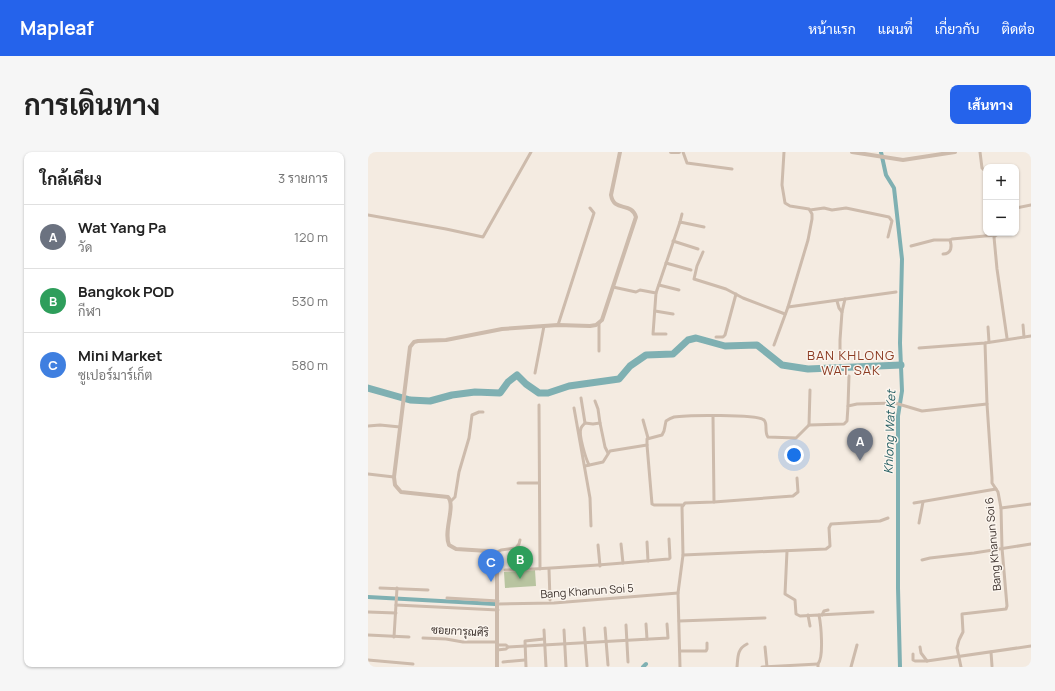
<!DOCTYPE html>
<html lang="th">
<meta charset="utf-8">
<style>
body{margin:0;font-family:Manrope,Sarabun,sans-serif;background:#f6f6f6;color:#222}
.controls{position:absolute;right:12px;top:12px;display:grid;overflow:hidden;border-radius:8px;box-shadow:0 1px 3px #0004}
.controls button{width:36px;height:36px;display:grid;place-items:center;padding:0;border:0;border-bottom:1px solid #e0e0e0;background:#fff;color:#222;font:20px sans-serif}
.you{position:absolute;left:426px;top:303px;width:14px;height:14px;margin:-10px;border:3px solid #fff;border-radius:50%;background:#1a73e8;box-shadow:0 0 0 6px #1a73e833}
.badge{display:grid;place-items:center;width:26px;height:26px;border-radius:50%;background:#2563eb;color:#fff;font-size:13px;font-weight:700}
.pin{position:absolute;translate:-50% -33px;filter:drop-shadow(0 1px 2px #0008)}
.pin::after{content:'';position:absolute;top:21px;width:14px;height:12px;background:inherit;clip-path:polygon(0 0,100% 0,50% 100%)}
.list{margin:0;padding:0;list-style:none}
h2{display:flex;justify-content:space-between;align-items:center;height:52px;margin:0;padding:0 16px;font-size:17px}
h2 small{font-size:13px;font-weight:400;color:#767676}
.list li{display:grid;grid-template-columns:26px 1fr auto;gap:12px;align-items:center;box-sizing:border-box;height:64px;padding:0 16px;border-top:1px solid #e0e0e0}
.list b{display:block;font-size:15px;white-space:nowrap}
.list p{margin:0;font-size:13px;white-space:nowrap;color:#767676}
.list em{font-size:13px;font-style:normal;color:#767676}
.map{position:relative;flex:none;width:663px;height:515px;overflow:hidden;border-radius:8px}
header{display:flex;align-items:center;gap:24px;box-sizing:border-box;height:56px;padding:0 20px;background:#2563eb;color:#fff}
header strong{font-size:19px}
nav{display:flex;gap:22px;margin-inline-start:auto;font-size:14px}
.intro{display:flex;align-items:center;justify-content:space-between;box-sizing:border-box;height:96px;padding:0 24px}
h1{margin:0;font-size:28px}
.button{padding:10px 18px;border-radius:8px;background:#2563eb;color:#fff;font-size:14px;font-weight:700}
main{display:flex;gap:24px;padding:0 24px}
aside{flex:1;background:#fff;border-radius:8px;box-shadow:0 1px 3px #0004}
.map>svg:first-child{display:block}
.green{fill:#b8c4a0}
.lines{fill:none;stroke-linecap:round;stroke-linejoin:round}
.canal{stroke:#7fb0b2;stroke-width:4}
.river{stroke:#7fb0b2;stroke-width:7}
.minor{stroke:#cdbbac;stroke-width:3}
.tertiary{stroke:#cdbbac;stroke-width:4}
.labels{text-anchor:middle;stroke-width:3;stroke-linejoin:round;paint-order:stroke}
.street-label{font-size:11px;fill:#3b302b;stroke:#fbf5ee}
.water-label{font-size:12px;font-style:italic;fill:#1f5a5e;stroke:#fbf5ee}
.quarter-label{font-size:13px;letter-spacing:1px;fill:#8c3b22;stroke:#fbf5ee}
</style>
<header>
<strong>Mapleaf</strong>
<nav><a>หน้าแรก</a><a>แผนที่</a><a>เกี่ยวกับ</a><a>ติดต่อ</a></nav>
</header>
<div class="intro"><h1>การเดินทาง</h1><a class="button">เส้นทาง</a></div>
<main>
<aside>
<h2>ใกล้เคียง<small>3 รายการ</small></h2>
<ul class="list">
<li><span class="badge" style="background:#6b7280">A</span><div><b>Wat Yang Pa</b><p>วัด</p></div><em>120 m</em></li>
<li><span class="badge" style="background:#2e9e5b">B</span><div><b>Bangkok POD</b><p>กีฬา</p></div><em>530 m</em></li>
<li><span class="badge" style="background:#3f7fe0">C</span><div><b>Mini Market</b><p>ซูเปอร์มาร์เก็ต</p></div><em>580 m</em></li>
</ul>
</aside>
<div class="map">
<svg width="663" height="515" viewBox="0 0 663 515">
<rect width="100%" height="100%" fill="#f4ebe1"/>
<path class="green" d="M167,418l1,16 -31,2 -1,-16z"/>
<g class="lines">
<g class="canal">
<path d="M513,0l5,23 8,13 8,71 -2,84 2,48 -4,25v172l2,79"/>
<path d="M0,445l127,7"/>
<path d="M275,515l3,-3"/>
</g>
<path class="river" d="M0,236l42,12 20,1 22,-6 23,-3 25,1 8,-11 9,-7 9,9 13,9h9l21,-7 50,-7 11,-13 16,-11 27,-1 15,-14 8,-2 29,8 32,-1 25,20 26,4 93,-4"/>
<g class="minor">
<path d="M315,0l4,11 45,6"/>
<path d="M612,0l2,16 4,4"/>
<path d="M648,56l15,-3"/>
<path d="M442,58l14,-2 8,2 14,-2 43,9 3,4 -4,16"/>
<path d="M0,63l78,14 37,8 48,-85"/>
<path d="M312,70l2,-8"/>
<path d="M633,81l-5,2 -2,2 3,32 10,69"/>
<path d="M305,89l25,8"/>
<path d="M543,94l23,-6h16"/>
<path d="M335,100l-6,14 -3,13 32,10 17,9 42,16"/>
<path d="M575,102c9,0 9,-8 7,-14l2,-1 44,-4"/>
<path d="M298,111l25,7"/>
<path d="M291,133l20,5"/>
<path d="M245,135l23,5 4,-2 16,3 -3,41h13"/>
<path d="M288,141l24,-71 24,5"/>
<path d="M469,149l2,7 3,4"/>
<path d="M420,155l108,-15"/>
<path d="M287,159l18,3"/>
<path d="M190,173l36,-112 -4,-5"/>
<path d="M655,173l1,12"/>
<path d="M620,175l1,15"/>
<path d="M348,185h7l2,-2 11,-41"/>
<path d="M406,193l14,-38 20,-67 4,-21v-5l-3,-5 -19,-3 -5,-3 -3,-18 2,-33"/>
<path d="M551,196l66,-5 46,-7"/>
<path d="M231,199v-28"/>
<path d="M472,201v-13l2,-28 3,-13"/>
<path d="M167,221l9,-47"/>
<path d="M213,246l4,25"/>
<path d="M227,249l3,8 2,14"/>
<path d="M171,253l1,164"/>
<path d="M480,254l1,-30"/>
<path d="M206,256l16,90 1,28"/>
<path d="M275,268l5,18"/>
<path d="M441,273l1,-35"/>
<path d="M0,274l12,-1 20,2"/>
<path d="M279,293l5,59 2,1h28"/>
<path d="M221,313c-3,-6 -11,-31 -8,-37 1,-2 3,-4 4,-5l8,1 7,-1 5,24 3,6"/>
<path d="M217,314l18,-4 7,-11 37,-6v-6l15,-4 2,-4 2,-10c3,-2 5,-3 8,-4 11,-2 83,-3 90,3 4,4 0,12 4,17l28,1 13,-13 35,-1 3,-3 1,-15 9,-2 38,-1 27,8 65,-7"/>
<path d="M0,322l26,3"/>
<path d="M150,331h21"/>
<path d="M83,349l4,-4 4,-25 10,-34 3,-23 7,-3h4"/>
<path d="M346,350l79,-6 5,-4 -1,-14"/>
<path d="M546,351l82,-14"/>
<path d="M633,356l30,-4"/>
<path d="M551,371l4,-21"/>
<path d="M279,390l1,19"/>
<path d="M253,392l2,19"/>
<path d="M230,393l2,21"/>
<path d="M419,399l-2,43 10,6 1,14 4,2 19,-1c2,10 5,42 -1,49v3"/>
<path d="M125,402l8,-4 15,-2 3,-4 1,-4"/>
<path d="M315,403l143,-6 4,-3 -1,-18 2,-4 49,-3 8,-3"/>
<path d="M554,408l8,-2 44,-5 57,-9"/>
<path d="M181,417l1,31"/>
<path d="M137,418c55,-1 109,-6 164,-11l1,-1 -1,-19"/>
<path d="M12,436l48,2"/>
<path d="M79,446l51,3"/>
<path d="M130,452l56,-1 124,-10"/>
<path d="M28,453l102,5"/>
<path d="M0,460l28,1"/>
<path d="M440,463l2,11"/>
<path d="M451,463l54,-3"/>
<path d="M454,463l2,-4 4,-1"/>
<path d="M311,469l86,-3"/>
<path d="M278,472l1,15"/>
<path d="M258,473l2,37"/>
<path d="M216,476l3,38"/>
<path d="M237,476l3,37"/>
<path d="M176,478l2,37"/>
<path d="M196,478l2,37"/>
<path d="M0,483l41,2"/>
<path d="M26,485l3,-49"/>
<path d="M55,486l23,1 17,3h34"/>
<path d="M129,493h9l2,2 160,-9 -1,-14"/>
<path d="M397,495l2,20"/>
<path d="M552,495l1,6 6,8 104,-15"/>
<path d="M129,498l9,-1 2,-2"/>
<path d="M312,499h26l1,-2v-6"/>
<path d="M623,500l1,14"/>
<path d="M545,502v6l2,1h12"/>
<path d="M0,508l45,4"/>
<path d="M135,510l22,-2"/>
<path d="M158,515l-1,-26 19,-2"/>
<path d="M312,515l-2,-74 5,-38 -1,-48 3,-4 29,-1 -1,-86"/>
<path d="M369,515c1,-10 0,-18 10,-23"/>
<path d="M394,515l56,-3"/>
<path d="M483,515l6,-22"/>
<path d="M593,515l-4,-19 2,-8 4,-8 -1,-18 44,-5 1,-3 -5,-58 -1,-40 -3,-16 -6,-9v-5l-5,-74 -2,-61"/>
</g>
<g class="tertiary">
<path d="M303,0h8"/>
<path d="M484,0l51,8 52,-8"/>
<path d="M129,515v-104l-3,-8 -6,-4 -32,-2 -7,-4c-6,-14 7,-39 -1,-48l-47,-5 -6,-7 -1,-8 16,-130 4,-5 4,-1 28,-1 56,-11 56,-4 32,1 6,-1 6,-5 34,-103c-5,-16 -22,-4 -25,-22l9,-43"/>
</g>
</g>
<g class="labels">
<g class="street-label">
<text transform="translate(625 392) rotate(-95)" y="4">Bang Khanun Soi 6</text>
<text transform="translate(219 439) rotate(-4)" y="4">Bang Khanun Soi 5</text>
<text transform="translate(92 479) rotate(3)" y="4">ซอยการุณศิริ</text>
</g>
<g class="water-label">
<text transform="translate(522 280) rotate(-88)" y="4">Khlong Wat Ket</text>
</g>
<g class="quarter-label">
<text x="483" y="208">BAN KHLONG<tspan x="483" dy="15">WAT SAK</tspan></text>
</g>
</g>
</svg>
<div class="controls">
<button>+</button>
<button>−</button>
</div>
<div class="you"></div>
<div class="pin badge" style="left:492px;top:309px;background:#6b7280">A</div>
<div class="pin badge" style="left:152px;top:427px;background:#2e9e5b">B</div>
<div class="pin badge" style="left:123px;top:430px;background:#3f7fe0">C</div>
</div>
</main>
